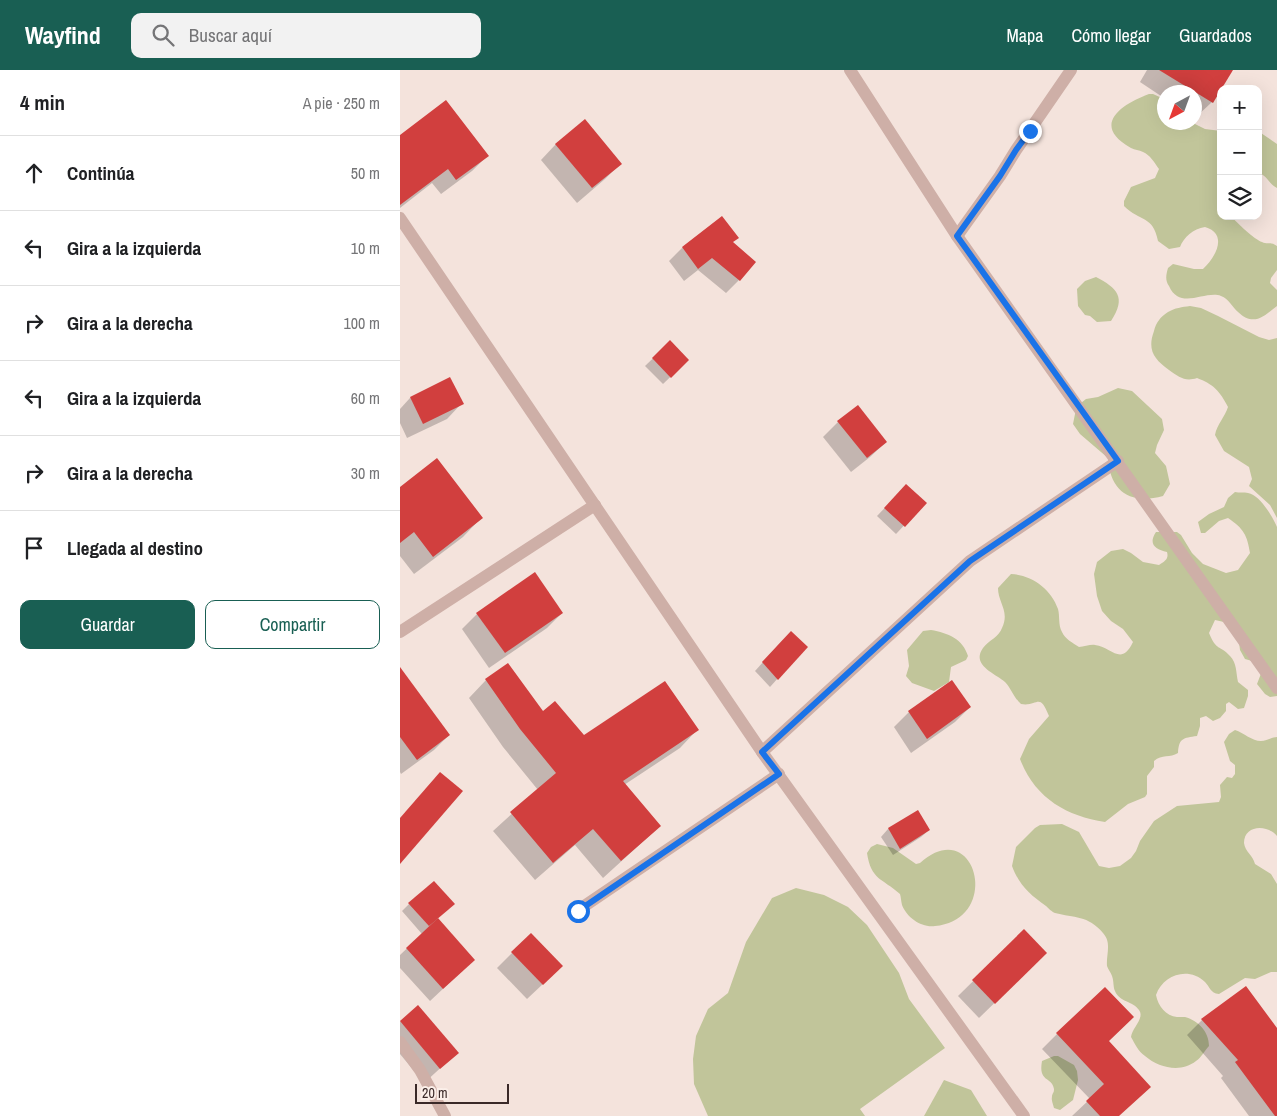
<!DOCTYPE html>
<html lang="es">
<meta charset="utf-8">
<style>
body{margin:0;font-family:"Archivo Narrow",sans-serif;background:#f2f2f2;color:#202124}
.controls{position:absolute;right:15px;top:15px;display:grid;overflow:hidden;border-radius:10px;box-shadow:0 5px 20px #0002}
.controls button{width:45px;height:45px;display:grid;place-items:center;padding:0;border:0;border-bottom:1px solid #e0e0e0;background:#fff;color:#202124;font:25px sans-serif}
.compass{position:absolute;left:757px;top:15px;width:45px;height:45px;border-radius:50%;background:#fff;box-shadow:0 5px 20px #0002;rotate:221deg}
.scale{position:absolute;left:15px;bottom:12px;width:94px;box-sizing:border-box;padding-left:5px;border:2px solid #3a2928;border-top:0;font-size:14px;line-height:18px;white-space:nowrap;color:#3a2928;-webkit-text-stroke:4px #fbefe9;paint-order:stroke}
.stop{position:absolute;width:15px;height:15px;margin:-11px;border:4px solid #1a73e8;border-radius:50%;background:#fff}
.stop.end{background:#1a73e8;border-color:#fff;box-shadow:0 1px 5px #0008}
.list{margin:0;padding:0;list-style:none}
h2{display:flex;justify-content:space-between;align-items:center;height:65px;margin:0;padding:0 20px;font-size:21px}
h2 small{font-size:16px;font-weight:400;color:#757577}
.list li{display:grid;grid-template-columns:32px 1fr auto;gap:15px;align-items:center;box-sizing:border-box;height:75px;padding:0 20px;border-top:1px solid #e0e0e0}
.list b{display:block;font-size:19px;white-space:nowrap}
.list em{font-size:16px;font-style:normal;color:#757577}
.actions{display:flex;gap:10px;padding:15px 20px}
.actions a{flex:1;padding:11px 0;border:1px solid #195f53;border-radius:10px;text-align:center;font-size:18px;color:#195f53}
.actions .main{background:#195f53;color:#fff}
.icon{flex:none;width:28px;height:28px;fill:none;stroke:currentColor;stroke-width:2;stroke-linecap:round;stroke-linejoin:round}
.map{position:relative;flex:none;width:877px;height:1046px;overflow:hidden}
header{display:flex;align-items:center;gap:30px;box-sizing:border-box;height:70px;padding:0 25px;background:#195f53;color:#fff}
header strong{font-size:24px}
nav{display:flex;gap:28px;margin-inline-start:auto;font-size:18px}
.search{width:350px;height:45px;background:#f2f2f2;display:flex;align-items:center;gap:12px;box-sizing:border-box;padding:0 18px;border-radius:10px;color:#757577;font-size:19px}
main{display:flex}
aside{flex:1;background:#fff}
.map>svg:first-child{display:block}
.green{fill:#c1c59a}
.shadow{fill:#0003}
.building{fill:#d13f3e}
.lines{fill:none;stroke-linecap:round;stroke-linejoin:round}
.minor{stroke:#ceafa7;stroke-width:12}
.route{stroke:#1a73e8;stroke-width:6}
</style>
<header>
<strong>Wayfind</strong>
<div class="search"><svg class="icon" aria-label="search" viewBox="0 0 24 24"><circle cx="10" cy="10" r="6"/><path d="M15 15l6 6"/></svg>Buscar aquí</div>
<nav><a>Mapa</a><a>Cómo llegar</a><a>Guardados</a></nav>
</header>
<main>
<aside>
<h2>4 min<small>A pie · 250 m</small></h2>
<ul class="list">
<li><svg class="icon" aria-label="ahead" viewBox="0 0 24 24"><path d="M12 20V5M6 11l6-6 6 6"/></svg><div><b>Continúa</b></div><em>50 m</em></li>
<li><svg class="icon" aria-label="left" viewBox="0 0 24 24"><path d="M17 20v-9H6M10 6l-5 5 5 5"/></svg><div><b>Gira a la izquierda</b></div><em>10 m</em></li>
<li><svg class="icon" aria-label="right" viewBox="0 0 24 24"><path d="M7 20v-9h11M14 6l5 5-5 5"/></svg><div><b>Gira a la derecha</b></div><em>100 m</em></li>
<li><svg class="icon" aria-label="left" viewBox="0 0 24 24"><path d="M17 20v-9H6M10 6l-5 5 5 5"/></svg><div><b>Gira a la izquierda</b></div><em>60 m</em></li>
<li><svg class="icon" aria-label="right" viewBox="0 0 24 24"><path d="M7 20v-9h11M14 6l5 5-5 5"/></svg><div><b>Gira a la derecha</b></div><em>30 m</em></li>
<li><svg class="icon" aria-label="arrive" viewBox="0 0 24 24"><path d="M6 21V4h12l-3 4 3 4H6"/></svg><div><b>Llegada al destino</b></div></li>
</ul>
<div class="actions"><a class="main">Guardar</a><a>Compartir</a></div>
</aside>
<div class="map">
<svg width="877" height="1046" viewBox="0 0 877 1046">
<rect width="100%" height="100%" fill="#f4e3dc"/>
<g class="green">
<path d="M749,24h4l11,5v23l29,1 12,6 16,2v43l-4,-1v4l4,4v35h10c5,6 24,24 31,26 6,3 8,-1 15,4v24l-6,8 -1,5 7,7v16c-13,10 -23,21 -39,6 -6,-5 -9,-13 -17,-16 -16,-6 -41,15 -52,-10 -4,-6 -3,-11 -1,-18l5,-4 21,5h9c12,-11 26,-35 2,-42 -12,2 -21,10 -25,20l-11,2 -11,-8c-5,-26 -18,-19 -34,-35v-5l7,-14 24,-9 4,-9c-5,-7 -9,-14 -16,-17 -4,-2 -8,-2 -12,-4 -41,-23 -9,-44 18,-54z"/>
<path d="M858,61l19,13v44c-8,-4 -10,-13 -19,-15z"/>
<path d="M696,207c21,11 31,20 15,44l-14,1 -7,-6 -5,-1 -7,-9 -1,-17 8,-8z"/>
<path d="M790,236l11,2 17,8 41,21 10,3 8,-2v180l-7,-13 -21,-19 3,-7 -3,-12 -25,-16 -9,-16c2,-11 10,-18 13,-28 -8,-16 -15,-23 -31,-29 -12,4 -18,-1 -28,-8 -15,-11 -22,-20 -15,-39 2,-8 6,-14 14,-19 7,-4 14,-5 22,-6z"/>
<path d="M718,318l14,3 30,28 2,11 -7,15 -2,8 11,13 4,18 -7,12c-32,9 -53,-4 -55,-38l-28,-24 -7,-10 3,-15 5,-6 5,-4 12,-2z"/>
<path d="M835,422c4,1 9,0 13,1 12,2 24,23 29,34v169l-7,1 -5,-3 -8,-10 5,-13 -3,-8 -14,-4 -5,-9 -1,-8 -15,-20 -9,-2 -6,13c8,19 10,11 21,23 7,7 6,17 8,26l10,8v6l-4,12 -6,1 -9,-7 -3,2v7l-6,7 -7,3 -7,-5 -6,2v8l-3,10c-14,2 -18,2 -19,17 -8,5 -16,1 -24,8v6l-7,9v18l-2,3 -17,7 -23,18c-39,-6 -70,-24 -85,-63l9,-20 20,-23c-10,-25 -11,-9 -28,-12 -7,-6 -10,-16 -16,-22 -11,-9 -34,-17 -22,-34 6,-8 16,-11 19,-20 8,-17 -4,-25 -4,-40l13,-14c21,1 40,15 47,35 2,7 0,16 4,23 3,7 11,11 17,15 5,0 12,-3 16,-2 17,2 26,22 38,-3l-10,-13 -12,-8 -9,-10 -5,-15 -3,-22 3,-12 14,-11 12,-2 8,4 12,9 16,3c6,-4 10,-6 8,-13 -12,-3 -19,-8 -11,-20h21l4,3 11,18 11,11 23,9 12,-3 12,-17c-3,-18 -6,-24 -22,-35l-9,3 -14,12h-4l-3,-11 11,-8 15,-7 4,-9z"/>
<path d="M531,560c17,3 32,9 37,26l-2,4 -15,7 -2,15 -15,9 -22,-8 -6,-7 3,-10 -2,-16 16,-19z"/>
<path d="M835,660c9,3 17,11 26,11 5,0 11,-4 16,-4v99c-10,-12 -33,-11 -33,7 1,9 9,12 11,21l16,10 6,10v88h-6l-16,7 -10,-1 -26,16c-9,-1 -9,-7 -14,-12 -17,-16 -42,-7 -49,13 2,11 10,21 21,22 1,0 7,0 8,0 14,4 24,15 24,29 -5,5 -7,11 -13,15 -15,12 -37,7 -51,-5 -7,-5 -10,-12 -14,-19 1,-9 14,-19 8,-27 -6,-9 -20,-8 -24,-19 -2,-4 -1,-10 -3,-15 -1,-3 -4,-7 -5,-10 -1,-12 5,-23 -4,-33 -15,-18 -29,-15 -48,-20 -3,-1 -7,-5 -9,-7 -16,-11 -27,-21 -34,-40l4,-19 19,-19 5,-3 22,-1 17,8 20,34 10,2 11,-2 11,-8 5,-7 4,-10 14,-20 23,-15 42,-4 2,-5 -1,-12 7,-8 5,1 3,-4v-9l-5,-4 -6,-19 5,-8z"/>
<path d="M477,774l16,4 23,16 4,-1c55,-50 84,56 15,63 -13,2 -28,-8 -33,-21 -1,-4 -1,-8 -2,-11 -18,-16 -29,-14 -33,-41l4,-6z"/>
<path d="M396,818l28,7 24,12 19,18 32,48 10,26 36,49 -85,61 5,7h-157l-14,-32 -1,-25 3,-23 12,-27 20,-16 18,-51 26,-44z"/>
<path d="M654,986h4l16,9 3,6 1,9 -5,20 -13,10 -6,-2c-1,-4 -3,-8 -2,-12 1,-4 2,-3 2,-7 -2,-13 -16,-6 -12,-28z"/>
<path d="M544,1010l27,10 16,26h-63z"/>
</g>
<g class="shadow">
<path d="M747,0h84l-19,32 -16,15 -2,-1v-24h-30v6l-24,-16z"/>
<path d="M0,67l87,19 -15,15 -31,23 -9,-11 -32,25z"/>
<path d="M156,74l64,20 -15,15 -28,24 -36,-43z"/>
<path d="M322,147l10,26 7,37 -13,13 -28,-23 -14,11 -15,-20 13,-13z"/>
<path d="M270,272l18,18 -25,24 -18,-18z"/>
<path d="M50,309l12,24 -15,16 -40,19 -7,-15v-14l10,-11z"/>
<path d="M438,352l48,20 -16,15 -19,15 -28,-35z"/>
<path d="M0,418l81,30 -18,19 -49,37 -14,-18z"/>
<path d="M499,423l26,10 -29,31 -19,-18z"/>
<path d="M162,543l-15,15 -58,40 -27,-39 15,-15z"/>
<path d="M383,570l23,7 -36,40 -15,-16z"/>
<path d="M0,606l49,59 -15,15 -33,24 -1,-2z"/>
<path d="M86,610l98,57 113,-7 -17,18 -56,37 36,41 -57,52 -28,-33 -40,35 -42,-49 45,-41 -35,-43 -34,-49z"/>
<path d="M552,612l18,25 -15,15 -44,31 -17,-26 15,-15z"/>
<path d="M518,742l11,18 -8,7 -28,18 -12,-18 7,-8z"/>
<path d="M9,834l28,15 24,53 -31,29 -30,-33v-13l22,-21 -20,-23z"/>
<path d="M624,861l22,22 -67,65 -21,-22z"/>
<path d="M131,864l31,32 -35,33 -30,-31z"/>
<path d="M18,936l39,47 -33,30 -24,-29v-32z"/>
<path d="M802,950l75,10v86h-28l-28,-38 2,-2 -36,-41z"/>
<path d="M657,964l50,8 12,74h-47l18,-17 -48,-50z"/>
</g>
<g class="building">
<path d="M759,0h74l-20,33z"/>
<path d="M46,30l43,56 -33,24 -8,-11 -48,36v-70z"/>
<path d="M185,49l37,45 -30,24 -37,-44z"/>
<path d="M322,146l17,22 -6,4 23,20 -16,19 -28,-23 -14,11 -16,-22z"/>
<path d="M270,270l19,20 -18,18 -19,-20z"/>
<path d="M50,307l14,27 -41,20 -13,-27z"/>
<path d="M458,335l29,37 -20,16 -30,-37z"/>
<path d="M37,388l46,60 -50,39 -19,-25 -14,11v-56z"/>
<path d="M506,414l21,19 -22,24 -21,-19z"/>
<path d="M135,502l28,41 -58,40 -29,-40z"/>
<path d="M391,561l17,16 -30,33 -16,-18z"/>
<path d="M108,593l35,48 12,-10 29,34 81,-54 34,49 -76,51 38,45 -40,35 -28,-32 -40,34 -43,-51 46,-39 -36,-44 -35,-50z"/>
<path d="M0,597l50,68 -33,25 -17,-23z"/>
<path d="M552,610l19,27 -44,32 -19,-28z"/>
<path d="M40,702l23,19 -63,73v-46z"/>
<path d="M518,740l12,20 -30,19 -12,-21z"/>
<path d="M34,811l21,23 -26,22 -21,-23z"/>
<path d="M38,848l37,42 -32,29 -37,-41z"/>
<path d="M624,859l23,24 -52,51 -23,-24z"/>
<path d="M131,863l32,33 -20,19 -32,-33z"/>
<path d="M846,916l31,42v88h-2l-40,-54 3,-2 -37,-41z"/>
<path d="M705,917l29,30 -25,24 42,46 -32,29h-19l-14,-15 18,-17 -48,-51z"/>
<path d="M18,935l41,48 -19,16 -40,-48z"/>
</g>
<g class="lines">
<g class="minor">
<path d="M450,0l107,166 320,452"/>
<path d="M0,148l362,534 262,364"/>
<path d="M557,166l43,-60 16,-26 55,-80"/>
<path d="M0,562l195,-127"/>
<path d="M362,682l208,-191 148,-100"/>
<path d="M177,841l202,-137"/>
<path d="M0,972l20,28 25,46"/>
</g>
</g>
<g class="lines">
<path class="route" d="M178,841l201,-137 -17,-22 208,-191 148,-100 -161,-225 43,-60 16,-26 14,-19"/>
</g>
</svg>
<div class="controls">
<button>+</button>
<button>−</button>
<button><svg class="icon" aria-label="layers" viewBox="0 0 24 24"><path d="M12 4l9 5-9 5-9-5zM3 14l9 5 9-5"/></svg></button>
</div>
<svg class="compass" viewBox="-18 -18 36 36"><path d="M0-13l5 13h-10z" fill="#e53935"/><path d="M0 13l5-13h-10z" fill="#757577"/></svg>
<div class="scale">20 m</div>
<div class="stop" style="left:178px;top:841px"></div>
<div class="stop end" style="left:630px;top:61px"></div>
</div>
</main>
